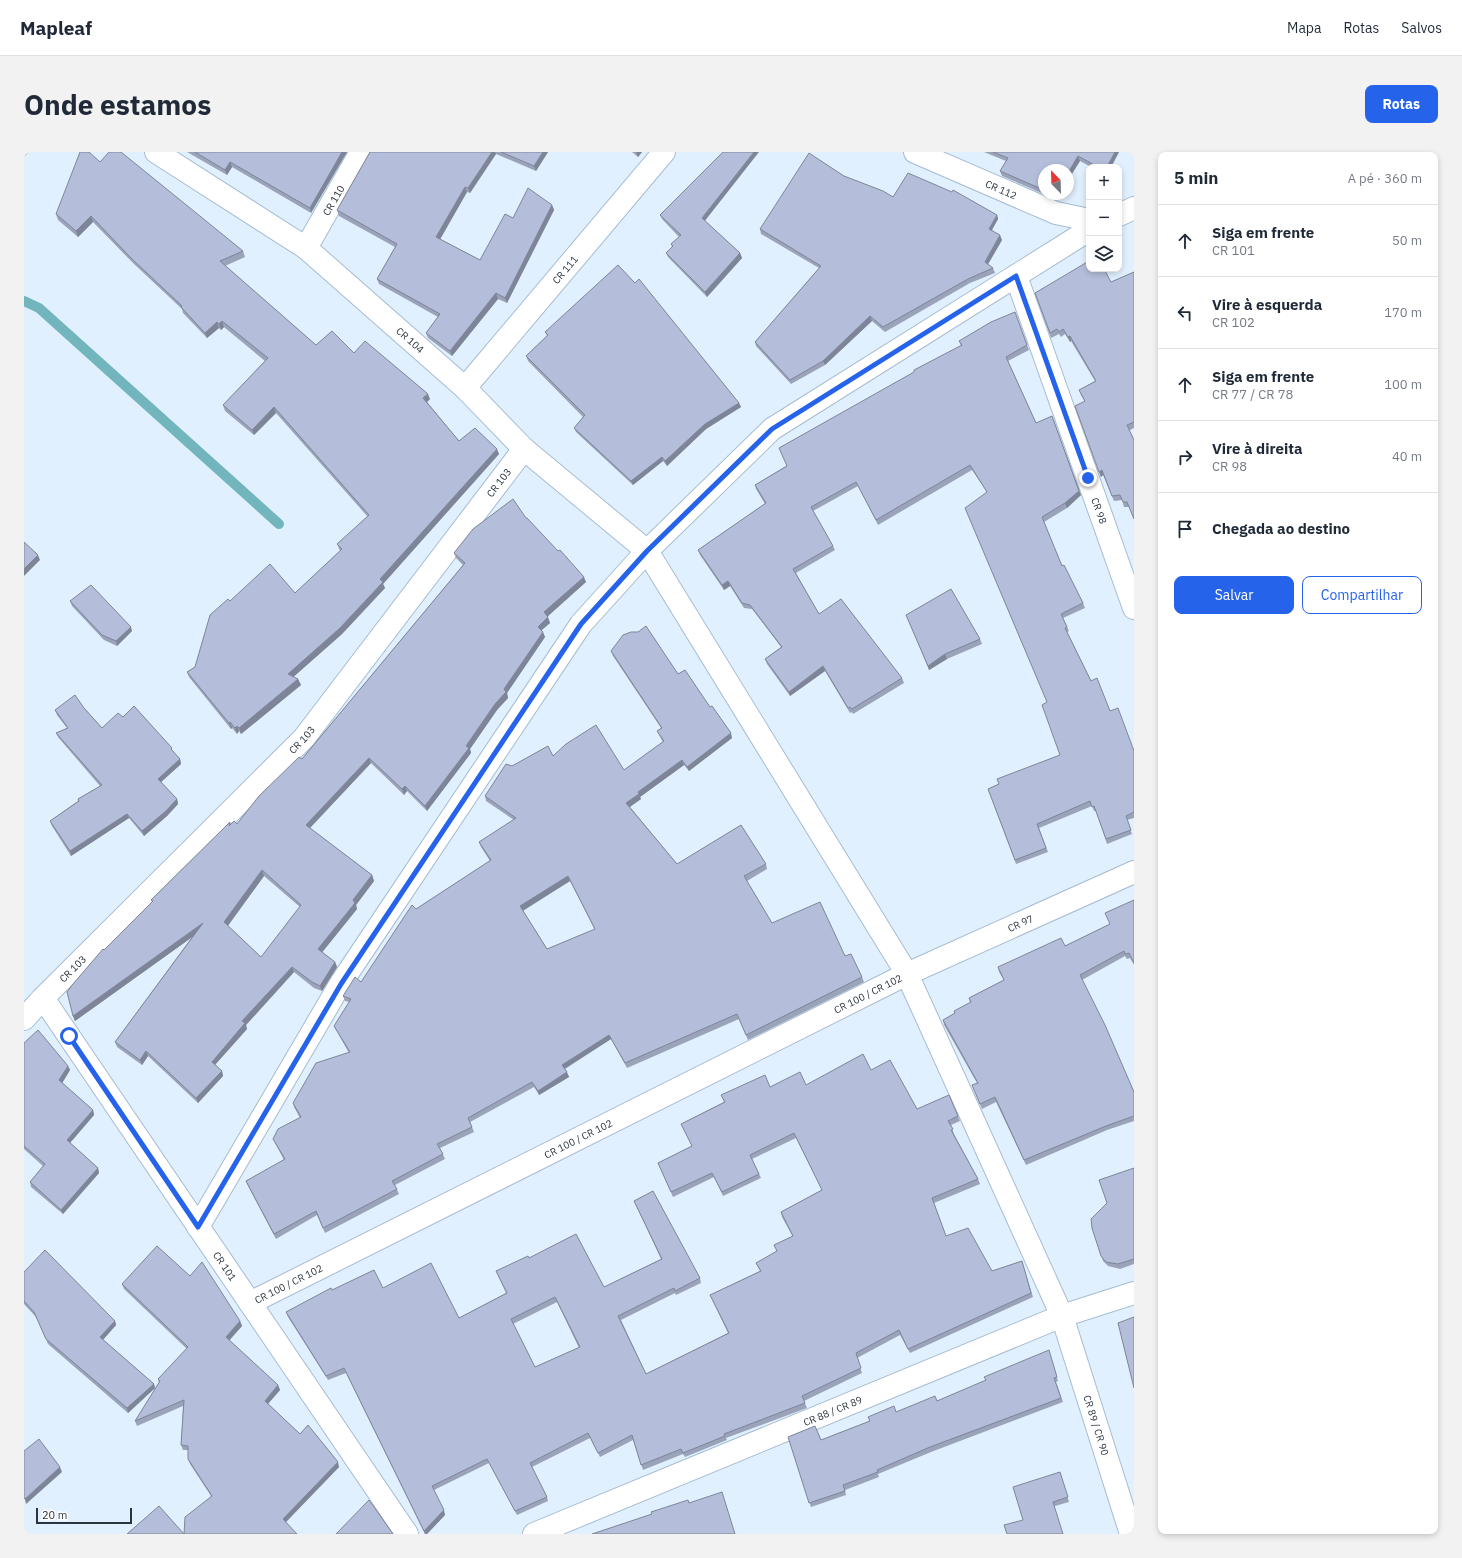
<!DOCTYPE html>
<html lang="pt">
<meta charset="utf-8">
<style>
body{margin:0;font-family:"IBM Plex Sans",sans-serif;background:#f2f2f3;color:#1f2937}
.controls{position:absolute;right:12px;top:12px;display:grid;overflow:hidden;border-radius:8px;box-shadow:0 2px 6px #0003}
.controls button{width:36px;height:36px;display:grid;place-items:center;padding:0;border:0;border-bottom:1px solid #e0e1e3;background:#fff;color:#1f2937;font:20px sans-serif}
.compass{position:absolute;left:1014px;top:12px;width:36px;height:36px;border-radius:50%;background:#fff;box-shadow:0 2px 6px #0003;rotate:337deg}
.scale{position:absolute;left:12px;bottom:10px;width:96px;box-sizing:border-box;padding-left:4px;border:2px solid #2a343d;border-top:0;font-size:11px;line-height:14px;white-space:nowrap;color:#2a343d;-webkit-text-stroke:3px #fff;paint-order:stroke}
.stop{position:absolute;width:12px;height:12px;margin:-9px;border:3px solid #2563eb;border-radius:50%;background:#fff}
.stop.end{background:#2563eb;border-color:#fff;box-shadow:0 1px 4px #0008}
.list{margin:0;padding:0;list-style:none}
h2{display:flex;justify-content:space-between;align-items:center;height:52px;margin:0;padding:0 16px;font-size:17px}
h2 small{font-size:13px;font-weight:400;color:#747a83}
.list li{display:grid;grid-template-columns:26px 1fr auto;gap:12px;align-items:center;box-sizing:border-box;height:72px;padding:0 16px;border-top:1px solid #e0e1e3}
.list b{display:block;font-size:15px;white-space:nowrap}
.list p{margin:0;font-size:13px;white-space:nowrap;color:#747a83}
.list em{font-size:13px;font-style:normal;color:#747a83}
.actions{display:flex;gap:8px;padding:12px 16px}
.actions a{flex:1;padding:9px 0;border:1px solid #2563eb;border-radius:8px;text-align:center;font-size:14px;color:#2563eb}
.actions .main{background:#2563eb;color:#fff}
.icon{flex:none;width:22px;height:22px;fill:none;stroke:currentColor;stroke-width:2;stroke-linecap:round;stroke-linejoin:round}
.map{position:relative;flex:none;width:1110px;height:1382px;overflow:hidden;border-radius:8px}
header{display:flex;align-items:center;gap:24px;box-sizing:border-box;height:56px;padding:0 20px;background:#fff;border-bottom:1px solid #e0e1e3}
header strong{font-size:19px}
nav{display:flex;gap:22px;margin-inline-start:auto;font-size:14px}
.intro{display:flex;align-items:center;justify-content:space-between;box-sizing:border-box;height:96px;padding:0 24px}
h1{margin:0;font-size:28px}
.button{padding:10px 18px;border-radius:8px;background:#2563eb;color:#fff;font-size:14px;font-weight:700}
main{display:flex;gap:24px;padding:0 24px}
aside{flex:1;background:#fff;border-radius:8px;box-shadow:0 2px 6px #0003}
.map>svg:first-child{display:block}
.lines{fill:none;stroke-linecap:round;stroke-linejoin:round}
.stream{stroke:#72b5bd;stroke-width:10}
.street-casing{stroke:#a5bcd3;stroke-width:24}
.street{stroke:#fff;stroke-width:22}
.wall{fill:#9ba3bb;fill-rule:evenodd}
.shaded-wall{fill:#7e8599}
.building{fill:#b4beda;stroke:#7e8599;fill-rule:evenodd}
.route{stroke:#2563eb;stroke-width:5}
.labels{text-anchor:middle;stroke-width:3;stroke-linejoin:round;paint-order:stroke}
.street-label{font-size:10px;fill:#2a343d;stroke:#fff}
</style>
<header>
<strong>Mapleaf</strong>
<nav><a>Mapa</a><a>Rotas</a><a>Salvos</a></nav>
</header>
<div class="intro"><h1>Onde estamos</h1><a class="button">Rotas</a></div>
<main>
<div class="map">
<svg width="1110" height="1382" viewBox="0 0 1110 1382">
<rect width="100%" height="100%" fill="#e1f0fe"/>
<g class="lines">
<path class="stream" d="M0,149l15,7 240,216"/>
<defs>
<g id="street">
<path id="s1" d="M132,0l150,96 159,140 59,61 123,102 260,423 155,342 69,218"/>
<path id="s2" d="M891,0l141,61 33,7"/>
<path d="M1095,63l15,-7"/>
<path id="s3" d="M282,96l55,-96"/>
<path id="s4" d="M992,124l118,332"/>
<path id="s5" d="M441,236l199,-236"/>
<path id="s6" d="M19,846l364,536"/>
<path id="s7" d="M0,867l19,-21 261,-260 220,-289"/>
<path d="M174,1075l143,-244 240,-359 66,-73 125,-122 317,-199"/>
<path id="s8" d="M226,1151l657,-329 227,-102"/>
<path id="s9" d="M510,1382l528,-218 72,-23"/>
</g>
</defs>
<use href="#street" class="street-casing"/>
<use href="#street" class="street"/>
</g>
<g class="wall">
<path d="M163,0h160l-36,61 -79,-46 -5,8z"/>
<path d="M346,0h178l-12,19 -40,-17 -26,39 -3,-1 -27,47 40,21 33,-42 39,-13 2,5 -47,93 -9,-4 -46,57 -24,-18 -2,-5 12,-16 -59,-33 -2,-5 18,-32 -56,-31 -2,-6z"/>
<path d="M608,0h10l-4,5z"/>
<path d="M960,0h135l-8,15h-20l-11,-6 -12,19v-10h-24v24l-42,-18 -2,-5 6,-10z"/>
<path d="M76,10l143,89 2,6 -20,9 91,79 38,8 76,46 -3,3 32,39 40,13 -116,130 2,4 -43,46 -49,43 5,2 3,6 -60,49 -2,-3 -2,3 -5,-6 -1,1 -42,-52 -2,-5 8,-5 35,-66 65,-8 45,-42 -3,-7 31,-27 -92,-104 -22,22 -29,-24 -2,-6 42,-44 -41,-34 -3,3 -2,-2 -12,10 -24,-25 -1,-4 -49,-46 -40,-41 -15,15 -20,-17 -2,-6z"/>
<path d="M820,24l49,21 104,18 1,4 -6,11 10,10 -14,24 5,4 2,5 -25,10 -85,49 -13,-11 -47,44 -34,19 -35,-38 -1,-4 64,-74 -58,-34 -1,-5z"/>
<path d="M1020,42h15l-3,5z"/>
<path d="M636,63l45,6 35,32 2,5 -35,39 -39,-40 -2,-4 6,-6 -1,-3 8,-7 -17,-18z"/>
<path d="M1110,120v156l-4,2 -1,77h-5l-2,-7 -8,1 -11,-26 -2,2 -16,-75 -4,-7 -2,-5 16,-9 -24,-40 -1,1 -5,-8 -4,3 -2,-3 -8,4 -16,-45 76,-11z"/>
<path d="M991,160l14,38 -21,11 28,62 45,72 -14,13 -23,14 18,44 21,37 2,5 -22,10 6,13 -2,1 24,49 19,30 24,40v67l-7,2 5,14 -25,10 -11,-33h-2l-2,-5 -53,22 9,24 -32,12 -28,-75 11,-5 61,-29 -13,-53 -60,-210 -15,-22 -94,55 -20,-39 -45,25 20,35 2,4 -39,23 23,41 83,64 2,5 -51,31 -1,-2 -2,1 -25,-42 -35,25 -23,-32 -2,-5 16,-12 -29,-38 -8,-1 -14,-22 -6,4 -24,-35 -2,-5 67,-46 -9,-15 -1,-4 31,-19 175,-120 -2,-5z"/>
<path d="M521,180l194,71 2,4 -35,22 -39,37 -4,-5 -30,24 -57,-53 -2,-4 9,-11 -55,-56 -2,-5 21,-20z"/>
<path d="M502,366l60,64 -39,34 3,7 -9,8 4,6 -38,56 1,5 -11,12 -27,39 1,4 -44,58 -20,-20 -3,4 -33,-32 -61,65 62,47 2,6 -18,24 1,4 -35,43 13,10 2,5 -15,24 -8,-3 -20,-16 -48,53 1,4 -32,36 7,6 1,5 -25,27 -50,-47 -6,9 -25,-18 -2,-5 77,-105 -117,84 -2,-5 31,-66 48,-48 -1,-2 79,-78 1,2h6l65,-65 161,-194 -7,-7 -2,-5zM240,724l36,31 -39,50 -33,-31z"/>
<path d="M46,449l62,30 -15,15 -13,-6 -32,-34z"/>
<path d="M884,467l72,20 2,5 -35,15 -18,11z"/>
<path d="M587,499l67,23 32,33 22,31 -43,33 -5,-6 -44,32 1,2 -11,8 47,57h89l1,5 -20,12 25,42 73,33 17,21 2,5 -116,58 -9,-21 -112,49 -16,-29 -46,30 4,8 -30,18 -5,-8 -64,35 4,10 -34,16 5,11 -50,26 4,9 -74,39 -8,-18 -41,24 -28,-53 -2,-5 38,-21 -9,-17 -2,-4 27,-21 -6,-11 -1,-4 56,-50 -13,-23 -2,-4 15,-24 -4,-1 -2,-5 18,-14 55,-73 74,-48 -9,-14 -2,-5 35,-22 -28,-19 -1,-5 27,-30 41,-10 71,14 39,-28 -4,-7 -2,-4 4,-3 -48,-72zM546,729l25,49 -48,19 -24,-38z"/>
<path d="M60,556l18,20 21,-11 51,36 6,6 1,5 -20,18 16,17 1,5 -11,12 -23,20 -15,-18 -58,38 -19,-30 -2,-5 28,-20v-2l22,-13 -42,-49 -2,-4 11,-5 -10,-13 -2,-5z"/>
<path d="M1110,748v65l-4,-7 -3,1 -2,-3 -43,24 52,112v29l-27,9 -81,35 -30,-63 -14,7 -10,-24 5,-2 -33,-58 -1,-5 12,-7 15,-10 -1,-5 35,-18 -5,-8 -1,-5 67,-21 45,-22z"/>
<path d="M0,891l44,23 2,4 -8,13 31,27 1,5 -24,28 28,25 1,5 -36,41 -32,-27 -1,-5 13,-16 -19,-17z"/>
<path d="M847,918l46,39 41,7 2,5 -9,4 3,9 24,45 2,5 -46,19 12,33 46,35 30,-10 11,36 -123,56 -10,-18 -43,23 5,15 -58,28 3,7 -81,30 1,2 -42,17 -2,-3 -40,16 -10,-30 -33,17 -10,-19 -58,29 15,30 1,4 -31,14 -28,-52 -55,27 11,25 -18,19h-2l-79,-161 -18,7 -40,-63 -2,-5 46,-22 51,-2 76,30 47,-25 -10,-22 33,-13 75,29 57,-28 -27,-58 66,77 1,5 -25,12 -1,-2 -54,27 25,54 82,-41 -18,-38 50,-24 -4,-8 21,-11 -3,-7 19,-8 -11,-20 -1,-5 41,-22 -26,-52 -44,21 9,19 -38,18 -9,-19 -41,20 -15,-34 34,-17 -11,-22 43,-22 -3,-7 49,-8 36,-2zM533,1150l22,46 -44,19 -22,-43z"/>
<path d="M1110,1016v96l-14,5 -12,-3 -5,-5 -11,-33 15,-25z"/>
<path d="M0,1120l91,49 1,4 -13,15 51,44 1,4 -27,25 -80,-69 -12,-27 -12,-13z"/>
<path d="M98,1132l118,37 2,5 -13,14 49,45 2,5 -12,14 32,30 39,33 -53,55 -102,12 27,-38 -21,-32 -2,-5v-9h-5l-2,-5 2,-39 -46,20 -2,-5 24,-38 -1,-4 29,-30 -63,-60z"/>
<path d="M1026,1203l8,26 -2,1 7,20 -132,50 -53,22 1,3 -34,13 1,5 -35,12 -23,-70 33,3 49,-19 -2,-4 28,-5 41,-11z"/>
<path d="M1036,1320l9,30 -14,4 -32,14z"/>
</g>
<g class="shaded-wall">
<path d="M0,0h5l-5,5z"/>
<path d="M318,0h5l-36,61 -1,-5z"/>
<path d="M468,0h3l1,2 -26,39 -2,-5z"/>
<path d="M519,0h5l-12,19 -2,-5z"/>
<path d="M612,0h6l-4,5z"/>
<path d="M730,0h5l-55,70 -2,-4z"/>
<path d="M1091,0h4l-8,15h-4z"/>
<path d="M1054,4l2,5 -12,19v-7z"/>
<path d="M206,10l2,5 -5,8 -2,-5z"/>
<path d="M441,35l2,5 -29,51 -2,-6z"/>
<path d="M1030,42h5l-3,5z"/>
<path d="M528,53l2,5 -47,93 -2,-5z"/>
<path d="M973,63l1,4 -8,14 -1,-4z"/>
<path d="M67,64l2,6 -15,15 -2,-6z"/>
<path d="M976,83l2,5 -15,26 -2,-4z"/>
<path d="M716,101l2,5 -35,39 -2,-5z"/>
<path d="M472,141l2,6 -46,57 -2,-5z"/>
<path d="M846,164l2,5 -47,44 -2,-4z"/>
<path d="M198,169l2,6 -3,3 -2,-6z"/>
<path d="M193,170l2,6 -12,10 -2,-5z"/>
<path d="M1046,184l1,5 -1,1 -2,-5z"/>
<path d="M404,242l2,5 -4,4 -3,-5z"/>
<path d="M715,251l2,4 -35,22 -39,37 -2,-5 40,-37z"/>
<path d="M250,255l2,6 -22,22 -2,-5z"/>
<path d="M1028,264l29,79 -14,13 -2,-5z"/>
<path d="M473,297l2,5 -116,130 2,4 -43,46 -52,46 -2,-6 92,-95z"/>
<path d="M638,305l1,4 -30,24 -2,-4z"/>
<path d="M1078,318l1,5 -2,2 -2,-5z"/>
<path d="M14,403l2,5 -16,16v-7z"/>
<path d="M560,425l2,5 -40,36 -2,-6z"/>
<path d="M704,429l2,5 -6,4 -2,-5z"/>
<path d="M524,465l2,6 -11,9 -1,-5z"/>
<path d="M107,475l1,4 -15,15 -1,-5z"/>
<path d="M519,480l2,5 -38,56 1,5 -11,12 -27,39 1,4 -44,58 -2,-5 41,-60 38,-57z"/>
<path d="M921,502l2,5 -18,11 -1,-4z"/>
<path d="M799,514l2,5 -35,25 -1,-4z"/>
<path d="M274,527l3,6 -60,49 -2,-6z"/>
<path d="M206,570l2,6 -1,1 -2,-6z"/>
<path d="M213,574l2,5 -2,3 -2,-6z"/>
<path d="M707,581l1,5 -43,33 -2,-4z"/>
<path d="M345,606l2,5 -63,67 -2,-5z"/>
<path d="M156,607l1,5 -21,19 -2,-4z"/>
<path d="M658,608l2,5 -44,32 1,2 -13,9 -2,-5 12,-11z"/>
<path d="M381,634l2,5 -3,4 -2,-6z"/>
<path d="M153,647l1,5 -11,12 -23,20 -2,-5z"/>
<path d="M103,662l2,4 -58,38 -1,-5z"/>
<path d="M238,718l2,6 -38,52 -2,-6z"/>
<path d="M348,723l2,6 -18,24 1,4 -37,46 -2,-6 35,-49z"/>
<path d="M544,724l2,5 -48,30 -2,-5z"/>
<path d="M179,771l2,5 -130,93 -2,-5z"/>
<path d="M311,810l2,5 -15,24 -2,-5z"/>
<path d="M268,815l2,5 -48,53 1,4 -34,38 -1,-5 30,-41z"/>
<path d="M585,883l2,4 -47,30 -2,-4z"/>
<path d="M122,899l2,5 -6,9 -2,-5z"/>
<path d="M44,914l2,4 -9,15 -2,-5z"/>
<path d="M198,919l1,5 -25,27 -2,-5z"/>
<path d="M543,920l2,5 -30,18 -1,-4z"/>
<path d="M69,958l1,5 -25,29 -2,-4z"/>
<path d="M74,1016l1,5 -36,41 -2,-4z"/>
<path d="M91,1169l1,4 -15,17 -1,-5z"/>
<path d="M216,1169l2,5 -14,16 -2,-5z"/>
<path d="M130,1232l1,4 -27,25 -1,-5z"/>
<path d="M254,1233l2,5 -14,16 -1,-5z"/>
<path d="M314,1310l1,5 -55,57 -1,-5z"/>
<path d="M36,1315l2,5 -36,32 -1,-5z"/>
<path d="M420,1358l1,5 -18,19h-2l-1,-3z"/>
</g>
<g class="building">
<path d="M56,0h9l11,10 9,-10h12l122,99 -23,10 96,84 16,-14 22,22 11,-12 63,53 -5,4 36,43 16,-13 22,21 -117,130 3,3 -43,46 -52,46 10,5 -59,49 -2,-2 -2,2 -5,-6 -1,1 -42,-51 8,-5 15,-52 18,-16 2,2 40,-37 25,29 47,-44 -5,-5 32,-29 -95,-108 -22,23 -29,-25 45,-47 -46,-37 -3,3 -2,-2 -12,11 -24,-26 1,-1 -51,-48 -40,-42 -15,15 -20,-17z"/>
<path d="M171,0h147l-32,56 -80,-46 -5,8z"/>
<path d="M346,0h122l-24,36 -3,-1 -29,50 44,23 25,-46 8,4 15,-30 24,17 -47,93 -9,-5 -46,58 -24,-18 14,-19 -63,-35 20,-35 -60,-34z"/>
<path d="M477,0h42l-9,14z"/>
<path d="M699,0h31l-52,66 38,35 -35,39 -39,-39 7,-7 -2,-2 10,-9 -21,-20z"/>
<path d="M969,0h122l-8,15h-9l-20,-11 -10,17v-3h-24v20l-44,-19 8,-13z"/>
<path d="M785,1l35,23 39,15 10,6 15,-24 44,19 1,-2 44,25 -8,14 11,6 -15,27 8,6 -25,11 -85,48 -13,-11 -47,45 -33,19 -35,-38 66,-76 -61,-37z"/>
<path d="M1065,109v8h15l7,13 23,-10v150l-7,3 7,15v79l-7,-17h-4l-3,-7 -8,1 -10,-26 -3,2 -24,-66 10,-5 -6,-11 17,-9 -26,-45 -2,1 -5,-8 -4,3 -2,-3 -7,4 -15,-40z"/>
<path d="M594,113l17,18 4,-4 100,124 -34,21 -40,37 -3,-4 -31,24 -57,-53 11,-13 -59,-59 22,-21 -3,-3z"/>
<path d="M991,160l12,33 -21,12 30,66 16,-7 27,75 -14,12 -23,14 20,49 2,-1 19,38 -22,11 6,13 -2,1 26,53 6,-3 13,33 8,-3 16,43v61l-8,4 5,14 -25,9 -12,-33 -2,1 -2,-6 -53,23 9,24 -31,12 -27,-71 11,-5 -2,-5 63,-24 -18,-50 5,-3 -82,-194 22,-16 -17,-27 -94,55 -20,-38 -45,25 22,39 -40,23 26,45 22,-15 61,79 -50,31 -2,-2 -2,1 -25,-42 -34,26 -24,-33 17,-12 -32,-42 -8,-2 -14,-22 -6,4 -24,-35 68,-47 -11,-18 32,-19 -8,-18 135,-76v-2l48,-25 -3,-4 32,-19z"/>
<path d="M489,347l13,19h1l31,33 2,-1 24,27 -40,35 4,5 -10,10 5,5 -39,57 2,3 -11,12 -29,42 3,2 -44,58 -20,-20 -3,3 -33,-31 -63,67 66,50 -19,25 2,3 -37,46 17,13 -15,24 -8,-4 -20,-15 -50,54 3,2 -33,39 10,9 -26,27 -50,-47 -6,9 -25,-18 88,-119 -130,93 -6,-24 6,-8 30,-35 1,1 49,-49 -2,-1 79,-78 -1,4 5,-5 3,3 22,-28 40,-39 3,2 163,-196 -11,-10 19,-24zM238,718l39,35 -40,52 -37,-35z"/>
<path d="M0,390l14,13 -14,14z"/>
<path d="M67,433l40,42 -15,14 -14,-6 -32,-34z"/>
<path d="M927,437l29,50 -35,15 -17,12 -22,-51z"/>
<path d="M622,474l32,48 7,-4 25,37 2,-1 19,27 -44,34 -5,-7 -44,32 1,2 -13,9 51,61 64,-39 25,39 -22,12 28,47 48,-21 25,54 6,-2 11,23 -116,58 -9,-21 -112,49 -16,-28 -47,30 5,7 -29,19 -6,-9 -64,36 4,9 -35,17 6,10 -51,27 5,8 -74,39 -7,-17 -42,23 -28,-53 39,-22 -12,-20 5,-10 23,-12 -8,-14 23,-40 34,-11 -16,-26 17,-27 -8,-3 12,-19 6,5 51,-77 4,4 75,-49 -12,-18 37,-24 -31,-22 21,-32 6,2 36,-20 5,10 13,-12 30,-19 28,45 40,-29 -7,-10 5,-3 -51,-77 12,-16 8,-3h7zM544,724l27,53 -48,20 -27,-43z"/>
<path d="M51,543l9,13 18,20 16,-15 5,4 11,-11 38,42 -1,1 9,10 -22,20 19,20 -11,12 -24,20 -15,-17 -57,37 -20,-30 29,-20 -1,-2 24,-14 -46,-52 12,-5 -13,-18z"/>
<path d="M1110,748v63l-5,-10 -4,1 -1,-3 -44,24 25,50 29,67v24l-28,10 -82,34 -29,-63 -15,7 -8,-19 6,-2 -35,-63 12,-7 -1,-2 17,-9 -2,-4 35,-18 -6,-13 63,-29 4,8 45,-22 -5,-11z"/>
<path d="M14,878l30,36 -9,14 34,30 -26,30 31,28 -37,42 -31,-28 15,-18 -21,-18v-103z"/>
<path d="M839,902l8,16 19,-10 27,49 32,-14 9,21 -10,5 5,8 -2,1 27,49 -46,19 14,38 22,-8 24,43 30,-10 9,32 -123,56 -9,-19 -43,23 5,15 -59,28 3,7 -81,31 1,2 -42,17 -2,-4 -40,16 -9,-30 -34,18 -10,-20 -58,30 17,34 -32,14 -28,-52 -55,27 12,24 -20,21 -80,-163 -18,8 -40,-64 45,-24 1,2 42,-20 9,18 48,-25 28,55 48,-25 -11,-22 32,-15 1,2 47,-24 28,53 58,-28 -28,-58 19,-10 47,87 -25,13 -1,-3 -56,28 28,58 83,-41 -19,-38 51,-24 -5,-8 21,-12 -3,-6 19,-9 -12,-24 41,-22 -28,-57 -44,22 9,19 -37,18 -10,-19 -41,19 -13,-29 34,-17 -11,-22 44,-22 -4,-7 44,-20 5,12 30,-15 6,13zM531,1145l25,50 -45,20 -24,-48z"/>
<path d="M1110,1016v91l-16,5 -12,-2 -5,-6 -9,-28 -1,-9 16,-16 -8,-23z"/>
<path d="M133,1094l33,30 12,-14 38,59 -14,16 52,48 -13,16 35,33 8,-9 30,37 -55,57 14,15h-170l32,-28 25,28 1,-17 27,-21 -24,-37v-13l-7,-1 3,-45 -49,21 25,-40 -2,-2 30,-32 -66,-63z"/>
<path d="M21,1098l70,71 -15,16 54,47 -27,24 -81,-69 -12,-27 -10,-11v-29z"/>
<path d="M1110,1165v71l-16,-65z"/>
<path d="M1025,1198l8,27 -3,1 7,20 -131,49 -53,23 1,2 -35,13 2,6 -36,12 -21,-66 27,-11 6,14 49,-19 -2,-4 26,-11 2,6 39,-16 2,5 49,-21 -2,-3z"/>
<path d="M15,1287l21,28 -35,32 -1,-1v-47z"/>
<path d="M1036,1320l8,25 -15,5 10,32h-56l-3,-9 19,-5 -10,-33z"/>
<path d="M698,1340l13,42h-143l60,-20 -1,-2 37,-12 1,3z"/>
<path d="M345,1348l24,34h-57z"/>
</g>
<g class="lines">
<path class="route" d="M45,884l129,191 143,-243 240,-360 66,-73 125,-122 244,-153 72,202"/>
</g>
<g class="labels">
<g class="street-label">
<text dy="4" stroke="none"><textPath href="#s2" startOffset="94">CR 112</textPath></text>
<text dy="4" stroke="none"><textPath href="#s3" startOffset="55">CR 110</textPath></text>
<text dy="4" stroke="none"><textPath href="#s5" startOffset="155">CR 111</textPath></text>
<text dy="4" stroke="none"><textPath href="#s1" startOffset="317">CR 104</textPath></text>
<text dy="4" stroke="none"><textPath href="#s7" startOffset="718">CR 103</textPath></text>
<text dy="4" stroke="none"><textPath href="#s4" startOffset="249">CR 98</textPath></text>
<text dy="4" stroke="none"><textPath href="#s7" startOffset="394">CR 103</textPath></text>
<text dy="4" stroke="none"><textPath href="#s8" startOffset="859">CR 97</textPath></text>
<text dy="4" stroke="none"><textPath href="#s7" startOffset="70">CR 103</textPath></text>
<text dy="4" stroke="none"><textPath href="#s8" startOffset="691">CR 100 / CR 102</textPath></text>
<text dy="4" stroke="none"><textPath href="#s8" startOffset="367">CR 100 / CR 102</textPath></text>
<text dy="4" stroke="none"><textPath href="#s6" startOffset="324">CR 101</textPath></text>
<text dy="4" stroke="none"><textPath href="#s8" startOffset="43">CR 100 / CR 102</textPath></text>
<text dy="4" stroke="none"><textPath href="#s9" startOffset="323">CR 88 / CR 89</textPath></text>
<text dy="4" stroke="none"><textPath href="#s1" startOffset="1621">CR 89 / CR 90</textPath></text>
</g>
</g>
</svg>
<div class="controls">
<button>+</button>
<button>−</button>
<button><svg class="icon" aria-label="layers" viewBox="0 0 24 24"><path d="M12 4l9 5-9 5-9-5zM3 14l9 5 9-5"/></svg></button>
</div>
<svg class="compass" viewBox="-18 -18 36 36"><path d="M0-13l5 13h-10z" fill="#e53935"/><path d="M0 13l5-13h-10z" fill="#747a83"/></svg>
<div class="scale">20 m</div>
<div class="stop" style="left:45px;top:884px"></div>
<div class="stop end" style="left:1064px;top:326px"></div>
</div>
<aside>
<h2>5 min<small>A pé · 360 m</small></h2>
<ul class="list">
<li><svg class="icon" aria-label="ahead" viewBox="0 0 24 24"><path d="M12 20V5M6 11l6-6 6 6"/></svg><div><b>Siga em frente</b><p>CR 101</p></div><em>50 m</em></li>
<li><svg class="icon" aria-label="left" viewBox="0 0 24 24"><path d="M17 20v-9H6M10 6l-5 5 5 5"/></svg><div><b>Vire à esquerda</b><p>CR 102</p></div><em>170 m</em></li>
<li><svg class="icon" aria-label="ahead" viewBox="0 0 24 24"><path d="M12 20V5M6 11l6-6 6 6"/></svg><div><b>Siga em frente</b><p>CR 77 / CR 78</p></div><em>100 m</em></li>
<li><svg class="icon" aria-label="right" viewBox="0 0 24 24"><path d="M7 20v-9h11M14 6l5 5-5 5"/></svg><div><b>Vire à direita</b><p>CR 98</p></div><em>40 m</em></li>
<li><svg class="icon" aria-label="arrive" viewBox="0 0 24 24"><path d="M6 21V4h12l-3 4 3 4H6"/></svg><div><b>Chegada ao destino</b></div></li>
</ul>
<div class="actions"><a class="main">Salvar</a><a>Compartilhar</a></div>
</aside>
</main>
